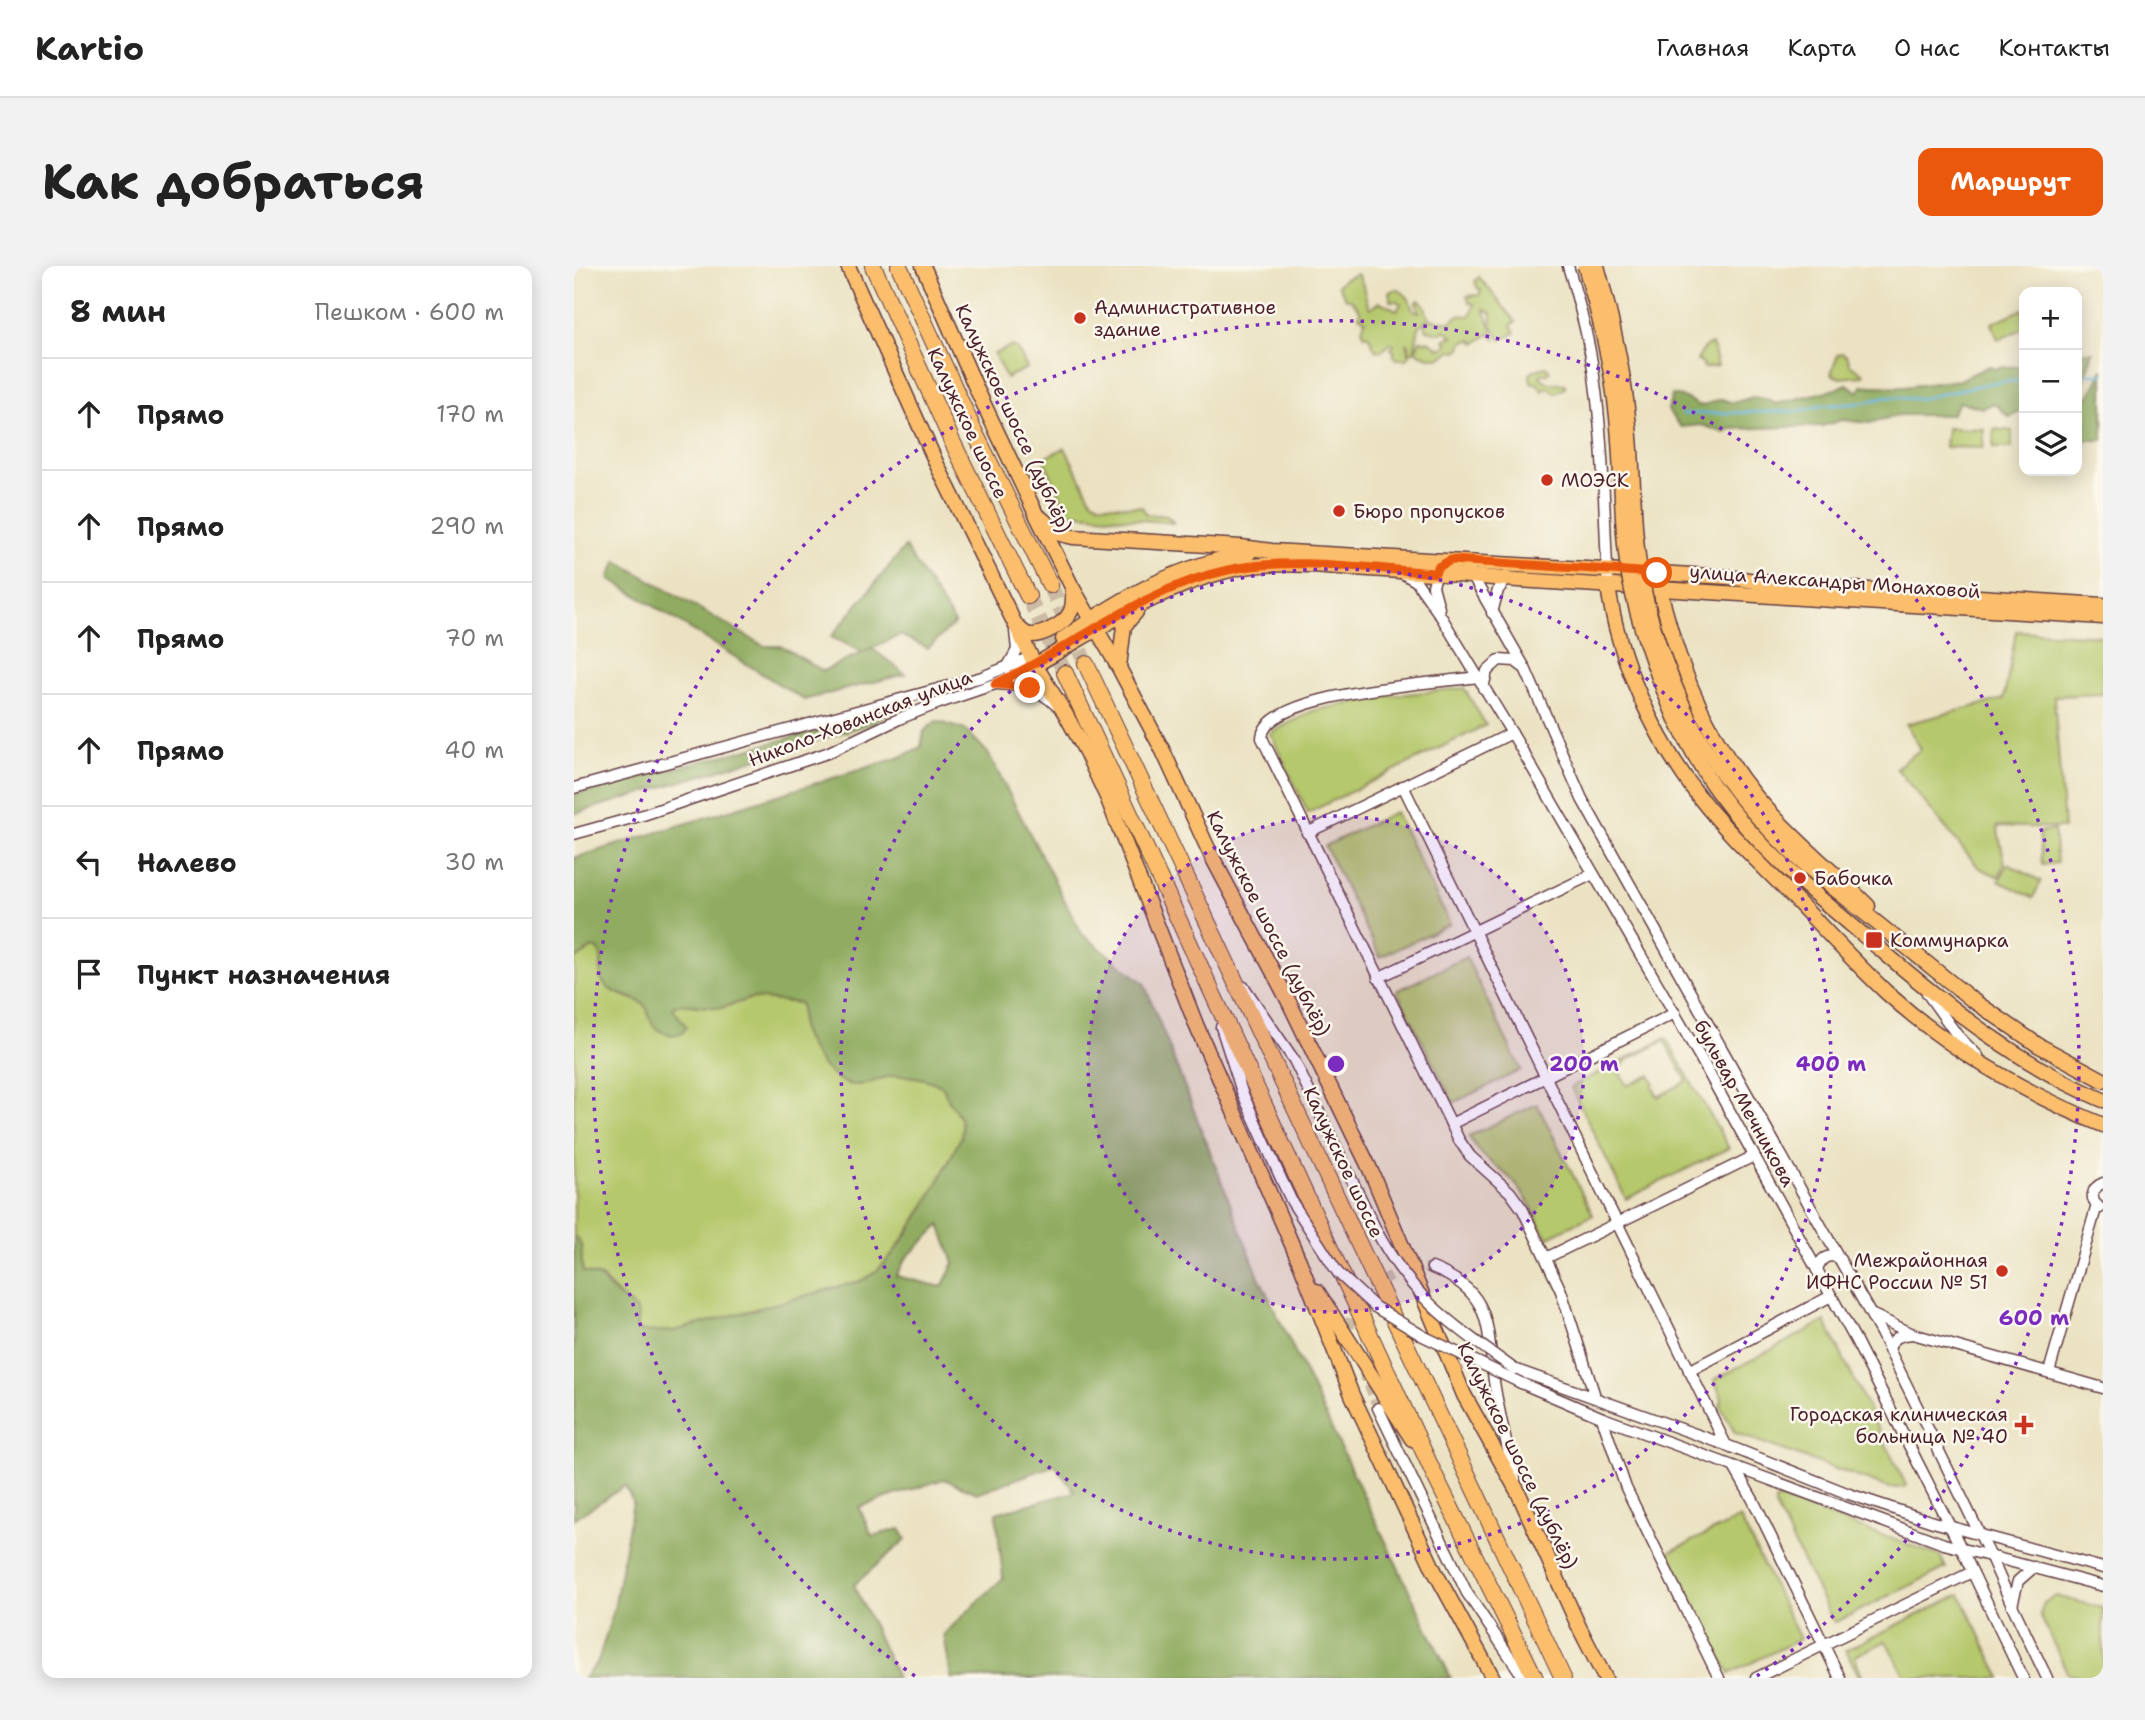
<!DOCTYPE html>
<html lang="ru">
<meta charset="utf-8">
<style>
body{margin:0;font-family:"Shantell Sans",sans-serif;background:#f2f2f2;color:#222}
.controls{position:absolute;right:21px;top:21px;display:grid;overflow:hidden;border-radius:14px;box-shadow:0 4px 18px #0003}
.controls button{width:63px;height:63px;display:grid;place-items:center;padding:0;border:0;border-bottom:2px solid #e0e0e0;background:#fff;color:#222;font:35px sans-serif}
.stop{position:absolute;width:21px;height:21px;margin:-16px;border:5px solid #ea580c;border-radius:50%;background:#fff}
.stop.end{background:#ea580c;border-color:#fff;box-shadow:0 2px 7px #0008}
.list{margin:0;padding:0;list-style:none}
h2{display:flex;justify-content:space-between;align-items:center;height:91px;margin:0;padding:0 28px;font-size:30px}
h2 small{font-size:23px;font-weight:400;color:#767676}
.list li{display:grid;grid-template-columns:46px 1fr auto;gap:21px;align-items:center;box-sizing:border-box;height:112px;padding:0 28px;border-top:2px solid #e0e0e0}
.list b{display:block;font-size:26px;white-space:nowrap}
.list em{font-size:23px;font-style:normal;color:#767676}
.icon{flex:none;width:38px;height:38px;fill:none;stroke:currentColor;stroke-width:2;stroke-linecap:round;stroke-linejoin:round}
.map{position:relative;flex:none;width:1529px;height:1412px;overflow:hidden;border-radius:14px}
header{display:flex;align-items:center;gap:42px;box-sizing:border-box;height:98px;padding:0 35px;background:#fff;border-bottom:2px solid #e0e0e0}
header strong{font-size:33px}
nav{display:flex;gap:38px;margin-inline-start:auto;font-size:24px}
.intro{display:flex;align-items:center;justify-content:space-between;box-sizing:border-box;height:168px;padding:0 42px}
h1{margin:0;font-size:49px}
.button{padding:18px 32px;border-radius:14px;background:#ea580c;color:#fff;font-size:24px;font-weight:700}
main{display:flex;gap:42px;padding:0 42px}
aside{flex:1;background:#fff;border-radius:14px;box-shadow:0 4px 18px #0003}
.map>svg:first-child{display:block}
.green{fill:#b5c86c;stroke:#80744c;stroke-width:2;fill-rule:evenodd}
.forest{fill:#90ac60;stroke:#6d6646;stroke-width:2;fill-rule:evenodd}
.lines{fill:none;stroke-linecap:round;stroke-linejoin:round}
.stream{stroke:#61b3dc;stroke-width:2.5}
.minor-tunnel{stroke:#cbbba4;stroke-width:10;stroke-dasharray:10 5;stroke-linecap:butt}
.highway-tunnel{stroke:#cbbba4;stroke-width:16;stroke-dasharray:16 8;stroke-linecap:butt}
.minor-casing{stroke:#623c42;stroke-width:13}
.major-casing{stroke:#623c42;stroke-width:17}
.highway-casing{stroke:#623c42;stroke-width:18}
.minor{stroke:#fff;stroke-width:10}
.major{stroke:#fabe6d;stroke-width:14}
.highway{stroke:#fabe6d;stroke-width:16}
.minor-bridge-casing{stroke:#623c42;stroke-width:13;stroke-linecap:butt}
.major-bridge-casing{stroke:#623c42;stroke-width:17;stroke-linecap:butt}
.minor-bridge{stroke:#fff;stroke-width:10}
.major-bridge{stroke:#fabe6d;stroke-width:14}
.route{stroke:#ea580c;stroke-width:9}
.ring{fill:none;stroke:#7b2cbf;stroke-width:3.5;stroke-dasharray:3.5 7}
.poi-dot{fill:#c8321e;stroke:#fbf7ec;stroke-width:2.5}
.labels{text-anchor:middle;stroke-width:5;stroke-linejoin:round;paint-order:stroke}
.poi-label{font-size:19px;fill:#4a1f2b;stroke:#fbf7ec;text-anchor:start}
.street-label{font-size:19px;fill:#4a1f2b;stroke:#fbf7ec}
.centre{fill:#7b2cbf;stroke:#fbf7ec;stroke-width:3.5}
.ring-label{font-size:21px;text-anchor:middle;font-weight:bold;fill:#7b2cbf;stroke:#fbf7ec;stroke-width:5;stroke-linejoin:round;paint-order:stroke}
</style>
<header>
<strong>Kartio</strong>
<nav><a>Главная</a><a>Карта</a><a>О нас</a><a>Контакты</a></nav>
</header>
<div class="intro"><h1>Как добраться</h1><a class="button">Маршрут</a></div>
<main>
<aside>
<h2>8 мин<small>Пешком · 600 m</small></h2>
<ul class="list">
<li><svg class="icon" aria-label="ahead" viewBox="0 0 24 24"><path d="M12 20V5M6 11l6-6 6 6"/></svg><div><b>Прямо</b></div><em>170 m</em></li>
<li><svg class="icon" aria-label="ahead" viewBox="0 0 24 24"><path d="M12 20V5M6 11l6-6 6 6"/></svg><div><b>Прямо</b></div><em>290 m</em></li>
<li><svg class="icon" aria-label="ahead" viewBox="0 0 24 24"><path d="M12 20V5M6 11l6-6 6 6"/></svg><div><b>Прямо</b></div><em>70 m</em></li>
<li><svg class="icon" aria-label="ahead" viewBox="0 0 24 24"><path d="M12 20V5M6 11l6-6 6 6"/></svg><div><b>Прямо</b></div><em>40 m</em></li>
<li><svg class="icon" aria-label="left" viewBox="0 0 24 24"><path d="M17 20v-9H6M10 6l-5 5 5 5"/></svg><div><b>Налево</b></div><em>30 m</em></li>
<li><svg class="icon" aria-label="arrive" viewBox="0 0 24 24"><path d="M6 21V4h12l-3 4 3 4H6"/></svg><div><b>Пункт назначения</b></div></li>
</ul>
</aside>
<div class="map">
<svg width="1529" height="1412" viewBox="0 0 1529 1412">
<rect width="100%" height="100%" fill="#fbf7ec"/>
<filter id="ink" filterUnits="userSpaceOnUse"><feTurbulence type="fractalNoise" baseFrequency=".0143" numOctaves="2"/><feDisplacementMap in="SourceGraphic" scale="14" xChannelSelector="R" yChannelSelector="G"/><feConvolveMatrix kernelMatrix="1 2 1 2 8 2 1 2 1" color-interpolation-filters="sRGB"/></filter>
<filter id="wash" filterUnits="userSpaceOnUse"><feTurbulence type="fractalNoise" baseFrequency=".00686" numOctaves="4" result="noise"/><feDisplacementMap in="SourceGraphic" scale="28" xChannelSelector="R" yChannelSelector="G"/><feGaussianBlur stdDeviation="1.57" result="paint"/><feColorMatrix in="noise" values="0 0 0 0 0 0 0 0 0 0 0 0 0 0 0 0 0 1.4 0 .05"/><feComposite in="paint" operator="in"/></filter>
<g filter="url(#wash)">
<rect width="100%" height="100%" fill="#ebe2c2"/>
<g class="green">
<path d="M783,8c9,10 6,23 13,34l10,-6 17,8 4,-6 -4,-3h-6l-2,-9 8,-3c9,5 14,10 15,20l7,3 -3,-10 3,-2 5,4 5,15 22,3c6,-8 11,-7 19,-6l5,-12 -5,-1 -3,-7 12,-1 2,-4 -4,-4 -2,-6 4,-4 37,45 -5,3 4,8 -14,7 -10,-16 1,-11 -8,-4 11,29 -6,-4 -13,9 -4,-3 -9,2 -2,6 -4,3 -6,-1c-11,13 -22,8 -36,1l5,-11 10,2 11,7 7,-5 -4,-4 9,-4 -8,-6 -4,3 -14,-3 -2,-5 3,-3 -2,-2 -7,7 -5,25 -4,1 -2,-9h-2l3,11 -2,4h-11l-3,-4 2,-3 -4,-3 3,-4 -3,-2 -8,7 -7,1 -8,-16 -3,1 -3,-6 3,-10 -6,-4 1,-6 -9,-11h-5l-8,-14 6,-6z"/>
<path d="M1449,43l1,19 -26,12 -6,-17z"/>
<path d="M1138,78l6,22 -14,2 -3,-6 -4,-2 8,-13z"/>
<path d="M438,80l6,4 9,18 -21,10 -12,-24z"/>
<path d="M1268,87l5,3 3,8 14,10 -1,2 -23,2 -9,-4 7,-20z"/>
<path d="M973,101l3,4 -2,3h-7l-1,3 9,6 16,1v4l-9,5 -8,-5 -6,3 -5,-8h-6l-1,-9 5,-4z"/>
<path d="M1373,162l37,1 -1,19 -38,-1z"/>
<path d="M1420,163l18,2v17h-19z"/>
<path d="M491,182l26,51 8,5 43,3 4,7 21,2 7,7 -106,-10 -25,-55z"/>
<path d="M1442,365l87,5v58l-49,2 10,132 -67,-2 8,38 -6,13 -20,-9 -83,-100 25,-19 -15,-25 98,-25z"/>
<path d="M890,422l22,37 -178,88 -38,-80 43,-22 65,-14z"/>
<path d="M821,546l55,112 -70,33 -55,-111z"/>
<path d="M1480,564l3,33 -15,2 -3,-33z"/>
<path d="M1434,598l33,17 -8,17 -34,-17z"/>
<path d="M19,682c16,5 4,21 10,32 8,15 25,16 37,22 7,4 29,26 37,33l5,-2 4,-6 -13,-18 1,-3 6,-2 41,4 31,-10 49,5c2,8 -2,16 1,26 7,21 29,54 53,56 11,1 21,-6 32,-8 17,-3 42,0 57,11 3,14 19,24 19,38 1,24 -65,125 -84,144 -5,6 -11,8 -19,11l-186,50c-12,1 -27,4 -38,-2l2,-14 -37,-38 -18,-5c-4,-14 4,-26 -9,-36v-276z"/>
<path d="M892,691l55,113 -68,33 -56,-112z"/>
<path d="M1092,772l63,110 -103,51 -55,-112zM1090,775l23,40 -29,16 -6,-11 2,-3 -4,-8 -23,11 -8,-15 8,-11z"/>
<path d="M963,838l56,111 -46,23c-11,-22 -21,-45 -39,-62 -15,-13 -30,-21 -39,-40z"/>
<path d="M1251,1055l81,164 -1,2 -16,1 -154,-55 -15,-27 2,-8 -8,-18z"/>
<path d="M1207,1233l159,57 6,12 -112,55 -59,-117v-5z"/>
<path d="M1166,1252l60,121 -71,35 -60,-122z"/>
<path d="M1386,1328l41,84h-95l-20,-37 -31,15 8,22h-3l-14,-28z"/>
<path d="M1482,1330l47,12v70h-20l-15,-4 -28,-59 4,-12z"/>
</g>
<g class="forest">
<path d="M1503,86h16l-10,31 -6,7z"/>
<path d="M1415,100l5,3c10,-4 19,-1 30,-3v44l-15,7 -15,-14 -11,5 -24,-6 -8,13h-52l-30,8 -27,-3 -20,6 -92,3 -5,4 -23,-8 -21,2 -13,-17 4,-15 13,3 16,8 21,-7 11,4 20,-6 17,3 6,4 60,-15 11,-5 11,8 5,-7c11,2 22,0 32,3l65,-8z"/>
<path d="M1529,103v71h-26v-26l19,-29z"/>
<path d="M331,281l50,76 -27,25 -28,-13 -35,16 8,-2 32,25 -101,26 -195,-122 8,-17 147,85h17l42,25 40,-19 -32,-15z"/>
<path d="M310,447l3,2 -14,8 -299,91v-19z"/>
<path d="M362,455l30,9 22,23 94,181 62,49 115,294 192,401h-500l-7,-44 59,-56 -7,-65 79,-21 -20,-27 -78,28 -33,-14 -85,28 13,29 28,-7 6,10 -52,46 43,93h-313l14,-17 16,-52 19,-107 -8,-16 -51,33v-283c13,10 5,22 9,36l17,5 8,10 28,23 2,5 -2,14 5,3 33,-1 186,-50c38,-14 83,-108 101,-144 5,-24 -13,-29 -17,-49 -15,-11 -40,-14 -57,-11 -11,3 -21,9 -32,8 -25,-2 -46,-35 -53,-56 -3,-10 1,-18 -2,-26l-48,-5 -31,10 -41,-4 -6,2 -1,3 13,17 -4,7c-11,5 -28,-2 -32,-14 -2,-6 -2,-12 -7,-15 -12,-10 -36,-8 -42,-26 -2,-10 3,-19 -2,-28l-7,-2 -18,12v-102l327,-101 20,-10 3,-16zM366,959l14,38 -12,24 -46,-11 11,-19z"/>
</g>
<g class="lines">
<g class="stream">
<path d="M1503,108h26"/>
<path d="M1109,148l117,-3 19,-5 44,-3 23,-6 33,2 71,-16 34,-3"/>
</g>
</g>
</g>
<g filter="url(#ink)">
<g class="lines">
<g class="minor-tunnel">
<path d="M778,1077c-13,-32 25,-65 53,-73 9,-2 17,-2 27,-2"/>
<path d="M789,1105l15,37"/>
</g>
<g class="highway-tunnel">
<path d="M476,319l36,79"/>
<path d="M454,330l37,77"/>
</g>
<defs>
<g id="minor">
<path d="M994,0c11,36 21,72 26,110 10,69 10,140 14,210"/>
<path d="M864,301l-5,19 6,22"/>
<path d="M826,306l16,9 26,37 74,122 185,319 154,280 106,209 62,130"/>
<path d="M896,306l55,96 57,131 299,534 109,222 22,50 35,73"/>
<path d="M918,347l6,-23 9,-11"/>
<path d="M433,402l10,-18 -2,-19"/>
<path d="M903,411c-37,6 -214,15 -215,61l197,402 11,16 40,36 13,18 38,81 33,102"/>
<path d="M424,418c24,2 40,4 58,21"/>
<path d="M909,422l4,-17 12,-11 16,1 8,6"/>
<path d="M829,520l323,659"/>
<path d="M0,522l408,-111 49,-20"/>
<path d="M733,567l205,-100"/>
<path d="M0,568l69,-19 184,-62 74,-35 38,-15 56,-19 40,-19"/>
<path d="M804,712l215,-104"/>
<path d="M670,721l50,73 84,174"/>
<path d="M1353,727l30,42 21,21"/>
<path d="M647,761l21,65 41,91"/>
<path d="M877,858l224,-111"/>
<path d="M1526,942c-11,-8 -9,-20 3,-25"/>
<path d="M972,992l208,-102"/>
<path d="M858,1002c64,25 54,62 63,120 5,30 13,61 20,91"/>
<path d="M1243,1004c3,-11 10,-17 22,-12"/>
<path d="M1299,1049l40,19 190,54"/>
<path d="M1315,1084c3,-13 11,-15 24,-16"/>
<path d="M940,1103l212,76 123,49 84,28 170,46"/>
<path d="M1115,1105l142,-75"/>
<path d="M1475,1106l48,-167"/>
<path d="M947,1117l82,35 341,126 159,42"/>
<path d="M804,1142l89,185 57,85"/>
<path d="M1029,1155l23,67 93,190"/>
<path d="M1160,1201l19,33 87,178"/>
<path d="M1438,1339l6,-24 16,-14"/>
<path d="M1182,1412l216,-106"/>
</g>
<g id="major">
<path d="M274,0l90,201 77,157 20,41 31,50 20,37 21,45 90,230 103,236 52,132 82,175 59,108"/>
<path d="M349,0l54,124 58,122 37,75 47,81 44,83 47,102 78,147 82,169 94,226 54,97 61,135 26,51"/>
<path d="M467,252l19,16 13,3 168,10 31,4 456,26 48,7 327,21"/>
<path d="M1084,315c17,79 47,154 99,217 33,39 75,72 111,108"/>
<path d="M1034,320c10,74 46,152 92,212 29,37 65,70 98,104 29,30 58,62 89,91 63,57 138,100 216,132"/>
<path d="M442,359c4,4 8,9 14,10 12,1 34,-11 40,-22 4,-7 3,-15 3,-23"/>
<path d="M489,373c60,-42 113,-73 186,-86"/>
<path d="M461,399c62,-35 121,-76 191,-94 40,-11 85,-6 127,-3 55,3 110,7 165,12l585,37"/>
<path d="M545,401l5,-41 12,-14"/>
<path d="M1114,451c30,58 64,97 111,143l172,139 67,46 65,35"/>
<path d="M1103,456c12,23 24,47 40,69 45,62 105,109 163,158 69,59 139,115 223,151"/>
<path d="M743,1025l95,148"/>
</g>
<g id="highway">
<path d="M299,0l78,173 77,157"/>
<path d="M325,0l74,163 77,156"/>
<path d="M512,398l477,1014"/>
<path d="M491,407l369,801 101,204"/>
</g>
</defs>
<use href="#minor" class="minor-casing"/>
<use href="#major" class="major-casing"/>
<use href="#highway" class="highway-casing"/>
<use href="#minor" class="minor"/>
<use href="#major" class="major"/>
<use href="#highway" class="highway"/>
<defs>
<g id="minor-bridge">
<path d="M709,917l9,19 46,71 37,34 48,29 98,47"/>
<path d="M804,968c37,67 75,91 136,135"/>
</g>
<g id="major-bridge">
<path d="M1011,0c14,49 27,99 32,151 6,54 3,110 13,164 10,50 27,95 47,141"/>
<path d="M1023,0c14,50 26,99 31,151 7,54 3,110 14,164 9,48 26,91 46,136"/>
</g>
</defs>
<use href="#minor-bridge" class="minor-bridge-casing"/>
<use href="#major-bridge" class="major-bridge-casing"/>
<use href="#minor-bridge" class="minor-bridge"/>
<use href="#major-bridge" class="major-bridge"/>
</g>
</g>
<g class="lines" filter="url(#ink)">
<path class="route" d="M456,422l-35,-4c78,-36 148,-96 233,-114 63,-14 143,-1 207,3l3,-6 13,-7 206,13"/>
</g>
<circle cx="762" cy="798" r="248" fill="#7b2cbf" fill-opacity=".12"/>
<g class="ring">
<circle cx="762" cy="798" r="248"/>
<circle cx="762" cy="798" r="495"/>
<path d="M341 1410A743 743 0 1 1 1183 1410"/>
</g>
<g class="poi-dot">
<circle cx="506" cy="52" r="7"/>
<circle cx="973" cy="214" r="7"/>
<circle cx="765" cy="245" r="7"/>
<circle cx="1226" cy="612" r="7"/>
<rect x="1291" y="665" width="18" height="18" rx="3.5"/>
<circle cx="1428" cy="1005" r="7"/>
<path d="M1446.5 1148.5h7v7h7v7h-7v7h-7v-7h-7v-7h7z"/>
</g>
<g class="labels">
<g class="poi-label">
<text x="520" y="48">Административное<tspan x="520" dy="22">здание</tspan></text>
<text x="987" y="221">МОЭСК</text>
<text x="779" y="252">Бюро пропусков</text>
<text x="1240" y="619">Бабочка</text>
<text x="1316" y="681">Коммунарка</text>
<text x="1414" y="1001" text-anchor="end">Межрайонная<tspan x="1414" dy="22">ИФНС России № 51</tspan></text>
<text x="1434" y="1155" text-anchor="end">Городская клиническая<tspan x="1434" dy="22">больница № 40</tspan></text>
</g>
<g class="street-label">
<text transform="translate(440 152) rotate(65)" y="7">Калужское шоссе (дублёр)</text>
<text transform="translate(394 157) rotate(65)" y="7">Калужское шоссе</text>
<text transform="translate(1261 315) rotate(4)" y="7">улица Александры Монаховой</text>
<text transform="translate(286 452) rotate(-21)" y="7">Николо-Хованская улица</text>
<text transform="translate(695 657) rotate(63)" y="7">Калужское шоссе (дублёр)</text>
<text transform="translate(1171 837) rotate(61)" y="7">бульвар Мечникова</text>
<text transform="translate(770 896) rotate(65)" y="7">Калужское шоссе</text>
<text transform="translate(944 1189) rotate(64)" y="7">Калужское шоссе (дублёр)</text>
</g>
</g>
<circle cx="762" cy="798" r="10" class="centre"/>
<g class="ring-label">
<text x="1010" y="805">200 m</text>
<text x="1257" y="805">400 m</text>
<text x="1460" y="1059">600 m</text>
</g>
</svg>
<div class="controls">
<button>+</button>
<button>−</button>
<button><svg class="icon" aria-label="layers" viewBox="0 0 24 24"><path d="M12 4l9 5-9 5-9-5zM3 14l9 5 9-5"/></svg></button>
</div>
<div class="stop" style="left:1083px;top:307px"></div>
<div class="stop end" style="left:456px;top:422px"></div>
</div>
</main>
